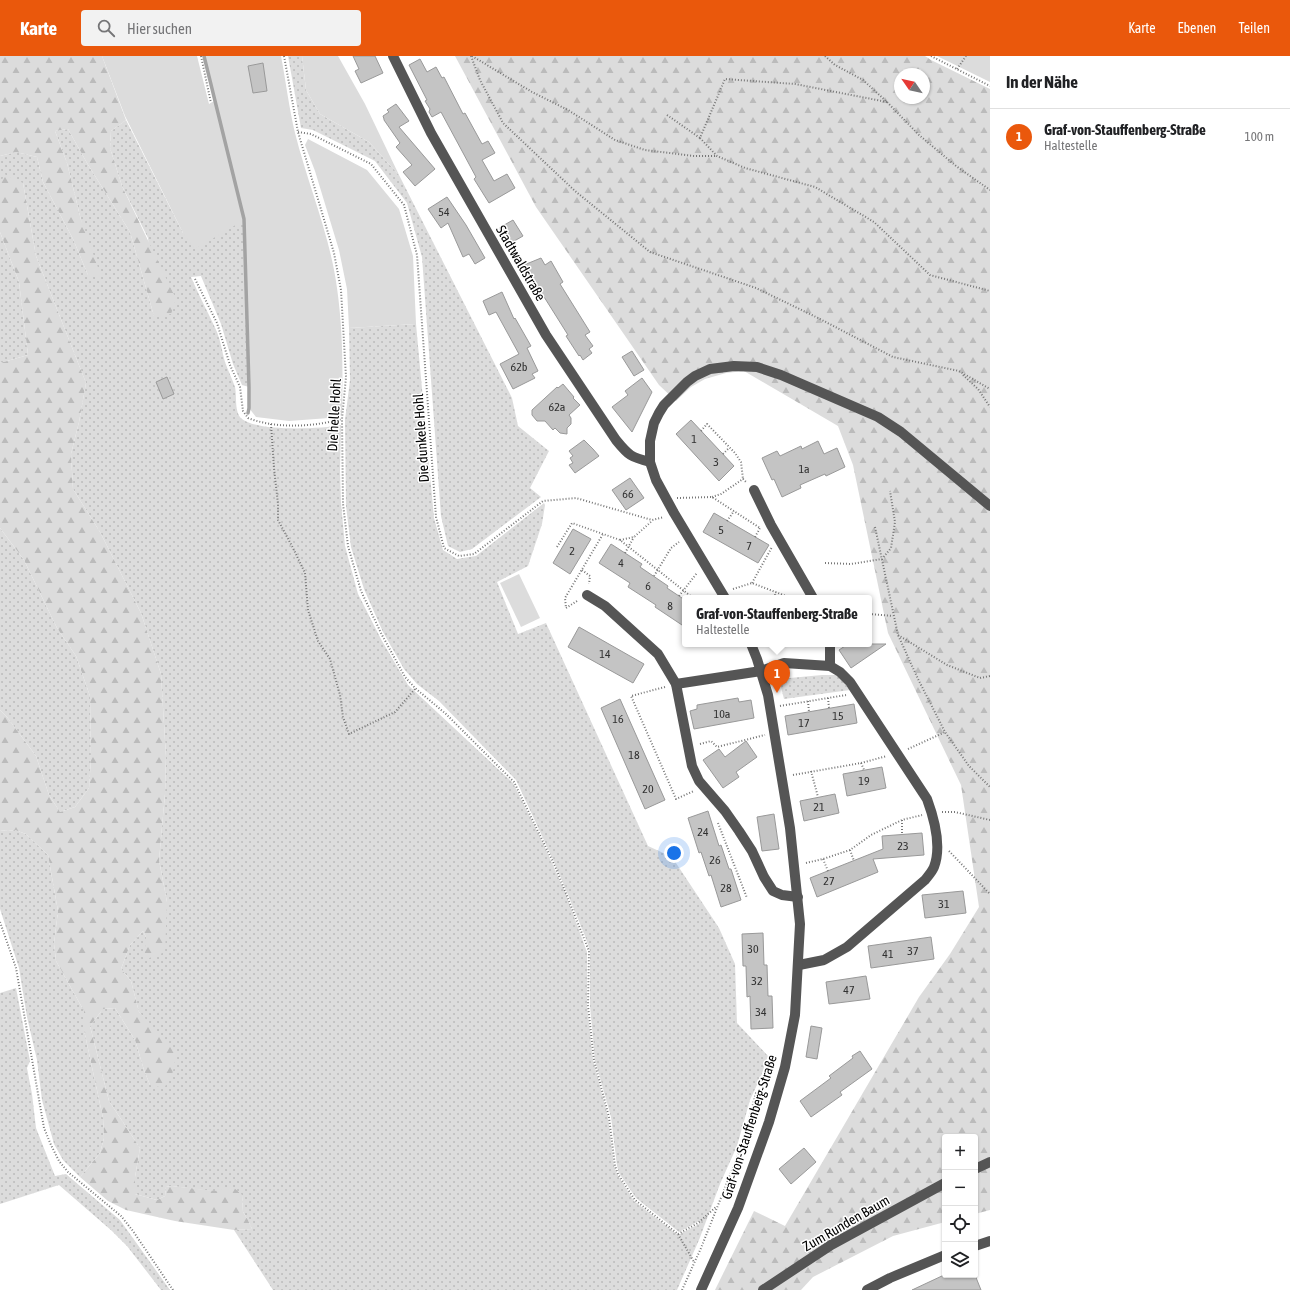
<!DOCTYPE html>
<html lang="de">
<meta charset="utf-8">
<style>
body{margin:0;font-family:"Asap Condensed",sans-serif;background:#f2f2f2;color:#202124}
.controls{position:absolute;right:12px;bottom:12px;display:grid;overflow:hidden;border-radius:4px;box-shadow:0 1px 3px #0004}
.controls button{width:36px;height:36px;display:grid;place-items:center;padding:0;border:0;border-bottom:1px solid #e0e0e0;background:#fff;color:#202124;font:20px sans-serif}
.compass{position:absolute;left:894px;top:12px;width:36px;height:36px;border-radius:50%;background:#fff;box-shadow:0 1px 3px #0004;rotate:304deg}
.you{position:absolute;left:674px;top:797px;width:14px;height:14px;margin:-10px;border:3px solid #fff;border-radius:50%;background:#1a73e8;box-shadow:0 0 0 6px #1a73e833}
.badge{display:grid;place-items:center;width:26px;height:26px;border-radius:50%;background:#ea580c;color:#fff;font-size:13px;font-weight:700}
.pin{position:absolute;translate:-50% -33px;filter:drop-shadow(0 1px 2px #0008)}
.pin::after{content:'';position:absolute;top:21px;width:14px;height:12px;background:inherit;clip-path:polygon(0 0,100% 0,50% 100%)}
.popup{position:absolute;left:682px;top:539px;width:190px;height:52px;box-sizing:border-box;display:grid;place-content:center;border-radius:4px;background:#fff;filter:drop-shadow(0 1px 3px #0005);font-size:13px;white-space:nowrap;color:#757577}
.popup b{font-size:15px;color:#202124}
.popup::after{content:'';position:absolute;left:50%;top:100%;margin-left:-8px;border:8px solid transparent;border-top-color:#fff}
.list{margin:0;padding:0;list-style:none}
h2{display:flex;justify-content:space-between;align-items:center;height:52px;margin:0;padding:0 16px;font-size:17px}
h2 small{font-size:13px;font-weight:400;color:#757577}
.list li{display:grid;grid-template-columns:26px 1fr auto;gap:12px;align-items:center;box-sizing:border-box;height:56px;padding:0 16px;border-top:1px solid #e0e0e0}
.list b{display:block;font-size:15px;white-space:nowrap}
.list p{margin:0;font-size:13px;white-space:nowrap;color:#757577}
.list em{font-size:13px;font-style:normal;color:#757577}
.icon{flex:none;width:22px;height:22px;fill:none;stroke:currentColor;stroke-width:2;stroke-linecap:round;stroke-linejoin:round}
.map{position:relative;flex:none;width:990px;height:1234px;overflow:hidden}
header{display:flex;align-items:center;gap:24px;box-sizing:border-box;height:56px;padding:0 20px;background:#ea580c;color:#fff}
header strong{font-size:19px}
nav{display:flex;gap:22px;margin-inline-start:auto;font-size:14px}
.search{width:280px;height:36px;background:#f2f2f2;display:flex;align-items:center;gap:10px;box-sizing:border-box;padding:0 14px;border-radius:4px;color:#757577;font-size:15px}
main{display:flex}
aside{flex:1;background:#fff}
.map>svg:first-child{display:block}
.grass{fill:url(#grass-dots)}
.forest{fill:url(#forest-firs);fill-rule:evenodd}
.garden{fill:#dcdcdc}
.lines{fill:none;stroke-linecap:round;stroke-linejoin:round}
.stream{stroke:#a3a3a3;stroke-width:3.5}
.building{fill:#c4c4c4;stroke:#999}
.path{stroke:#777;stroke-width:2;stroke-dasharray:1 2;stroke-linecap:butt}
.minor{stroke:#555;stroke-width:10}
.labels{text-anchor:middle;stroke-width:3;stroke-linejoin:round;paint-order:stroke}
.number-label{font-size:12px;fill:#313131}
.street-label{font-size:14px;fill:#000;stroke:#fff}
</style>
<header>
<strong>Karte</strong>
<div class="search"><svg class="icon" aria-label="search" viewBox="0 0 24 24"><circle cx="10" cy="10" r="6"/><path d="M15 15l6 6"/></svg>Hier suchen</div>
<nav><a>Karte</a><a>Ebenen</a><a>Teilen</a></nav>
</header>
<main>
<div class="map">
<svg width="990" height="1234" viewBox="0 0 990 1234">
<defs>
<pattern id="grass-dots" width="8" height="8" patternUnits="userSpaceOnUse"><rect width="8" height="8" fill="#dcdcdc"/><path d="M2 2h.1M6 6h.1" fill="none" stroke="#bbb" stroke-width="1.8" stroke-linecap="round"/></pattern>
<pattern id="forest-firs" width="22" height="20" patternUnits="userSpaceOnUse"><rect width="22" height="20" fill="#dcdcdc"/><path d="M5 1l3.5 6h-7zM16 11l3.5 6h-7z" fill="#bbb"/></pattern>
</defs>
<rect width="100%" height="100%" fill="#fff"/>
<g class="grass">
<path d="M288,0h14l4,34 14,24 49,28 30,33 113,223 6,28 31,25 -19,37 11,9 -69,52 -12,3 -12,-6 -7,-30 -19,-259 -15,-54 -32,-42 -62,-31 -12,-2z"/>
<path d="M126,64l57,113 61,-14 5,168 -7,-2 -9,-21 -12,-40 -20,-48 -10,1c8,19 18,37 26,55 4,10 5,20 8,30 3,8 7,17 10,25 2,9 -1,26 7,32 17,13 78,10 99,6l-1,46 1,32 4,43 13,48 24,47 26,44 105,98 30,60 22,49 22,60v55l6,53 15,57 6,49 3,8 17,27 44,34 21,-11v-3l-20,11 -43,-34 -17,-25 -2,-7 -6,-49 -16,-57 -5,-54v-55l-5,-15 -29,-70 -40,-86 -77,-79 -22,-17 -13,-15 -21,-37 -19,-43 -13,-42 -5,-41 -1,-86 5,-40 -1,-52 67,-4 18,194 9,32 14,9 19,-3 68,-53 1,2 -3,19 -14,42 -31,16 21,52 28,-11 102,223 24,11 47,71 16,36 2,59 31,33 -7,20 -11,24 -13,46 -17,38 -21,56 -22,50h-404l-39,-60 18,-1 -4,-9 -5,-8 -1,-17 -70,-9 -6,1 -1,9 -8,4 -22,-6v-17l5,-29 -31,-47 -19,-75 13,-17 12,-1 20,32 9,30 6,15 2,-58 -13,-15 -8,-31 -10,-12 9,-24 13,-14 3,6 21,-35 -8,-42 6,-66 1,-37 -5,-83 -20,-61 -41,-81 -27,-43 -2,-35 8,-32 7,-39 -50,-127 -13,-73 -23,4v-31l16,-4 21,5 6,25 30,57 15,36 -7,-55 -14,-57 -12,-32 13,-2 19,34 43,69 24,84 -6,-78 -26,-52 -12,-38 1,-17z"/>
<path d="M0,176l19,50 9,73 -28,8z"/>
<path d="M0,472l24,32 33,68 19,28 14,40 1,63 -2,29 -14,19 -15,5 -11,-17 -13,-39 -29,-39 -7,-7z"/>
<path d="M822,619h15l13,15 -66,9 -5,-20z"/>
<path d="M0,774l8,1 7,-1 11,4 22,21 10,56 -4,33 2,17 28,50v19l19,88 1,20 -4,15 -20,24 -17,-17 -9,-16 -12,-44 -5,-40 -10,-43 -8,-49 -19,-59z"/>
<path d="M16,932l14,73 -3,7 5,26 4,34 19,48 11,-2 54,46 50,70h-9l-34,-44 -15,-15 -53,-46 -59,19v-211z"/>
</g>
<g class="forest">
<path d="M0,0h102l24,64 -15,11 -1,17 12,38 54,113 -5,15 -17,2 -24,-84 -43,-69 -19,-34 -13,2 12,32 14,57 20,56 -13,-1 -15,-36 -30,-57 -6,-25 -21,-5 -16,4z"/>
<path d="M455,0h470l6,4 59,29v1121l-15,4v-77h-30v85l-52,14 -80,41 -12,13h-86l39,-79 31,15 134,-229 31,-43 29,-47 -18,-122 -73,-152 -35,-168 -15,-39 -94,-55 -18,2 -21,6 -14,8 -15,14 -17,-16 -123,-178zM900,18h24v24h-24z"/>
<path d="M4,118l19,9 13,73 50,127 -7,39 -8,32 2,35 27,43 41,81 20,61 5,83 -1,37 -6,66 8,42 -2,50 -21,8 2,-23 -3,-6 -13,14 -9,24 10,12 8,31 38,40 -5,23 -8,13 -14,-3 -6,-15 -9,-30 -20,-32 -12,1 -13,17 19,75 31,47 -5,29v17l22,6 8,-4 1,-9 6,-1 43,5 17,-5 10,9 1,17 5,8 4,9 -18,1 -59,-9 -49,-11 -18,-9 -28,-24 20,-24 4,-15 -1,-20 -19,-88v-19l-28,-50 -2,-17 4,-33 -10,-56 -22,-21 -11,-4 -7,1 -8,-1v-120l7,7 29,39 13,39 11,17 15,-5 14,-19 2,-29 -1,-63 -14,-40 -19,-28 -33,-68 -24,-32v-165l28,-8 -9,-73 -19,-50v-45z"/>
</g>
<g class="garden">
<path d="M102,0h95l12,48 5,-3 -10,-45h77c5,26 8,52 14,77 13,52 35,102 42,155 6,42 6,85 5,127l-13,3 -40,3 -33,-4 -7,-9 -5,-188 -49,29 -12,-16 -58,-117z"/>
<path d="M302,0h36l27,48 34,71 -30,-33 -49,-28 -14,-24z"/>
<path d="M937,0h53v26z"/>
<path d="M308,83l59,31 32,39 14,47 3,68 -67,4 -2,-39 -8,-39 -24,-79 -10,-26z"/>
<path d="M519,518l21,44 -19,9 -21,-44z"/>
</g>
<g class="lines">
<path class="stream" d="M204,0l40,163 5,168v21l-1,5"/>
</g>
<g class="building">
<path d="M353,0h22l8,17 -22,10 -6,-12 4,-2z"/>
<path d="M420,3l7,13 9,-5 6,11 2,-1 19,37 2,-1 17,31 6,-3 7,12 -13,7 12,21 13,-7 8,14 -26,15 -15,-24 2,-2 -35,-65 -9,5 -3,-5 1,-3 -5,-8 2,-1 -18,-35z"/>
<path d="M263,7l4,28 -14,2 -5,-27z"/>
<path d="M396,48l13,17 -10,6 36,42 -20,17 -12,-14 9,-7 -16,-18 4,-4 -16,-23v-1l-1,-3 6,-4 -2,-2z"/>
<path d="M447,141l19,28 19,33 -10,6 -6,-10 -6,3 -15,-34 -7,5 -13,-19z"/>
<path d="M513,164l10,16 -14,8 -10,-16z"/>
<path d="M541,202l4,7 6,-4 12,21 -3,2 30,48 -5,3 8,11 -4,3 3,4 -9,7 -3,-5 -1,1 -13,-20 2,-1 -44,-70z"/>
<path d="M502,236l12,27 1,-1 16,28 -4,2 11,23 -6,3 3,4 -22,11 -13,-25 19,-10 -23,-42 -7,3 -6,-14z"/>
<path d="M632,295l12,19 -10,6 -12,-19z"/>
<path d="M167,321l7,17 -11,5 -7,-17z"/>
<path d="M642,322l10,14 -20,40 -20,-25 16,-12 -3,-4z"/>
<path d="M563,328l11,13 -1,1 7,7 -11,10 2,3v6l-4,4v6l-7,-1 -5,-5 -2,2 -8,-9h-8l-5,-6v-5l25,-23 1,1z"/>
<path d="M691,364l43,46 -15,15 -43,-47z"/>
<path d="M584,384l9,9 6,7 -24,17 -6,-8 4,-2 -3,-5 3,-2 -4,-5z"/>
<path d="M818,385l6,13 13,-6 8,19 -19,9 -1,-2 -25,11 1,3 -19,9 -8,-18 -2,1 -10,-22 15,-7 3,5 21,-10 1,3z"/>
<path d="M630,422l14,20 -18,12 -14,-20z"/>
<path d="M714,457l55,32 -11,18 -55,-31z"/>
<path d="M573,473l18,10 -21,35 -17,-11z"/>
<path d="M611,488l31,20 -2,3 28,19 -1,2 18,12v27l-30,-20 1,-2 -28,-18 2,-4 -31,-20z"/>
<path d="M579,571l65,37 -11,19 -65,-36z"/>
<path d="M848,588h38l-35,24 -12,-18z"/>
<path d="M738,642l1,4 12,-2 3,18 -60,11 -4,-18 7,-2v-4z"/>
<path d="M620,643l45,101 -20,9 -44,-101z"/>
<path d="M854,648l3,19 -69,12 -3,-19z"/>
<path d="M746,685l11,16 -21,15 3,5 -16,11 -20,-28 16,-11 6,8z"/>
<path d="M882,711l4,21 -39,8 -4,-22z"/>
<path d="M835,738l4,19 -35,8 -4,-20z"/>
<path d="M708,755l11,35 2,-1 8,24h2l10,31 -20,7 -10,-32 -2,1 -8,-24 -2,1 -11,-35z"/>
<path d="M774,758l5,35 -17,2 -5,-34z"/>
<path d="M922,777l2,22 -51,4 5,13 -61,25 -7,-19 73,-29 -1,-13z"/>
<path d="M963,835l3,22 -41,5 -3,-23z"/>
<path d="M763,877l1,32h3l1,31h4l1,32 -22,1 -1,-33 -3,1 -1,-31h-3l-1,-32z"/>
<path d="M931,881l3,22 -63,9 -3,-22z"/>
<path d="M866,920l4,23 -41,5 -3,-22z"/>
<path d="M811,970l11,2 -5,31 -11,-2z"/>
<path d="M860,995l12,18 -32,23 2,3 -31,22 -11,-16 31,-23 -2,-2 24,-18 -1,-2z"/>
<path d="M804,1092l12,14 -25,22 -12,-15z"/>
<path d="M944,1219h31l6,15h-69z"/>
</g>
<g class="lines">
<g class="path">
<path d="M201,0l10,47"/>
<path d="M284,0l14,76 36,121 7,37 5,87 -4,42 1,85 5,42 13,45 21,44 23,42 10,11 31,26 68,68 41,84 34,85 -1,55 6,54 15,57 6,49 3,8 17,26 43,34 16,28"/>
<path d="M471,0l9,24 23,43 72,68 75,61 106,36 62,30 75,39 66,14 31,18"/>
<path d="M472,0l60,36 36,18 47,30 30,10 49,6h23"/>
<path d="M825,0l10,9 28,15 24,22 32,33 37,31 34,24"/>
<path d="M931,0l59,30"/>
<path d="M957,13l9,-13"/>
<path d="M887,46l-92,-18 -70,-5 -25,59 17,18 28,12 70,19 59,35 56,53 60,16"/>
<path d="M667,59l33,23"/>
<path d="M298,76l13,2 60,30 33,41 13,50 19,262 8,31 15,8 15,-2 69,-53 33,-3 76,22 12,-3"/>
<path d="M195,223l22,44 13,42 10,22 3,24 5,7c28,11 65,9 94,1"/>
<path d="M963,319l15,14 12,18"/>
<path d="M271,368l3,44 4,36v16l15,28 12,25 3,37 10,31 12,18 10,36 3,22 6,17 46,-22 20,-23"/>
<path d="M701,375l6,-7 28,29 6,9 2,17"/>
<path d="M723,398l6,-6"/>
<path d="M712,441l9,-3 22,-15 3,3"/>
<path d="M677,442l35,-1 48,31"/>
<path d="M727,465l7,-10"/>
<path d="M875,471l23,108 20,44 27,53 24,34 21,21"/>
<path d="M755,481l5,-9"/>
<path d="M620,484l14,-3 18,-16"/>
<path d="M557,491l15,-24 48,17 73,58"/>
<path d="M625,497l9,-16"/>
<path d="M825,507l26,1 31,-5 9,-11 4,-26 -5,-31"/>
<path d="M582,514l8,6 -1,8"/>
<path d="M654,520l17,-28 8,-6"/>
<path d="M752,527l20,-36"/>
<path d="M733,533l19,-6 39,15"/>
<path d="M679,540l18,-23"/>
<path d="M774,542l2,-6"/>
<path d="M577,545l-11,7 -1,-10 38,-64"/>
<path d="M869,558l24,2"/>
<path d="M898,579l49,30 33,13 10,-2"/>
<path d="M665,631l-34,9 45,103 18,-8"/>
<path d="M828,642l1,10"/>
<path d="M808,645l1,11"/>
<path d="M780,650l66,-11"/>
<path d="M700,688l11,-3 6,6 48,-12"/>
<path d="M908,693l37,-17"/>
<path d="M861,707l3,7"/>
<path d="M811,715l7,26"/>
<path d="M793,719l68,-12 26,-7"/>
<path d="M942,756h13l35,8"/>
<path d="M902,764v14"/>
<path d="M718,767l29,75"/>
<path d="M850,794l4,11"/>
<path d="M949,795l41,43"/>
<path d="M823,803l5,12"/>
<path d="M806,807l17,-4 27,-9 21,-15 31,-15 20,-5"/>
<path d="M0,866l16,46 28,160 7,17 8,16 9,11 53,44 12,15 40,59"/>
<path d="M678,1178l20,-11 18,-16"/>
<path d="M682,1234l19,-42 41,-103 14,-52 12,-8"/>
</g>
<g class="minor">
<path d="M393,0l38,77 115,202 70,105c13,16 15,17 34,22"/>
<path d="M754,434l17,35 42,73"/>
<path d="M587,539l18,11 53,48 18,30 16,82 7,15 26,30 14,20 13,20 12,26 9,14 9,4 16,2"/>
<path d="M725,542l-51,-85 -18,-33 -6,-18v-21l4,-18 5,-10 5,-8 23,-23 8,-6 15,-7 24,-3 23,1 24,8 97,42 23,15 89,74"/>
<path d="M830,610v-22"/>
<path d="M676,628l85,-13 23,-8 46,3 10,6 10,10 77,117c7,19 15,47 7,68 -2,5 -6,9 -9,13l-78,67 -23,13 -25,5"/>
<path d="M975,1113l15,-7"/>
<path d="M975,1190l15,-5"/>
<path d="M701,1234l37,-82 31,-86 16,-55 10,-52 5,-91 -10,-96 -22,-133 -11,-36 -6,-15"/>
<path d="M763,1234l68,-45 114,-62"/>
<path d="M867,1234l23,-12 55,-23"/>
</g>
</g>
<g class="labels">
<g class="number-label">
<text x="444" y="160">54</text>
<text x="519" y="315">62b</text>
<text x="557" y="355">62a</text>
<text x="694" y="387">1</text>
<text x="716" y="410">3</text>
<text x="804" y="417">1a</text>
<text x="628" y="442">66</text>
<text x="721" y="478">5</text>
<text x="749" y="494">7</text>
<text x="572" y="499">2</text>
<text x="621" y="511">4</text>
<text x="648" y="534">6</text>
<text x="670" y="554">8</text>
<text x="605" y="602">14</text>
<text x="722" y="662">10a</text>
<text x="838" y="664">15</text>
<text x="618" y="667">16</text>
<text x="804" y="671">17</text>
<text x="634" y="703">18</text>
<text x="864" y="729">19</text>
<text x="648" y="737">20</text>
<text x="819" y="755">21</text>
<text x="703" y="780">24</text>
<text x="903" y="794">23</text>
<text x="715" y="808">26</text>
<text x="829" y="829">27</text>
<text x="726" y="836">28</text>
<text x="944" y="852">31</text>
<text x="753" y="897">30</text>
<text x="913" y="899">37</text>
<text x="888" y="902">41</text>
<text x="757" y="929">32</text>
<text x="849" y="938">47</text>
<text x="761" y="960">34</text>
</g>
<g class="street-label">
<text transform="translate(521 207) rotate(60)" y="5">Stadtwaldstraße</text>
<text transform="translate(334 359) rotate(-87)" y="5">Die helle Hohl</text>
<text transform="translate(421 382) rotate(-94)" y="5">Die dunkele Hohl</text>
<text transform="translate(749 1071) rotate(-72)" y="5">Graf-von-Stauffenberg-Straße</text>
<text transform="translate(846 1167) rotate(-30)" y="5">Zum Runden Baum</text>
</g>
</g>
</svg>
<div class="controls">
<button>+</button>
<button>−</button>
<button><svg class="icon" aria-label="locate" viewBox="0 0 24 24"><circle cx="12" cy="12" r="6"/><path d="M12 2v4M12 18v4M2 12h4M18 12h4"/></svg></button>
<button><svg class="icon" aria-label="layers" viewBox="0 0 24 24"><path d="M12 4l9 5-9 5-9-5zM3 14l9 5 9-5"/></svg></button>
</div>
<svg class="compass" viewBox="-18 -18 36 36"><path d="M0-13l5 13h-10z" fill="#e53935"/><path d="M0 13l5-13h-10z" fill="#757577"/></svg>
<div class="you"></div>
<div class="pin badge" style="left:777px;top:637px">1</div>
<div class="popup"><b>Graf-von-Stauffenberg-Straße</b>Haltestelle</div>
</div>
<aside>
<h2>In der Nähe<small></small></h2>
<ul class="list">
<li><span class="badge">1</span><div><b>Graf-von-Stauffenberg-Straße</b><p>Haltestelle</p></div><em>100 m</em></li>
</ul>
</aside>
</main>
